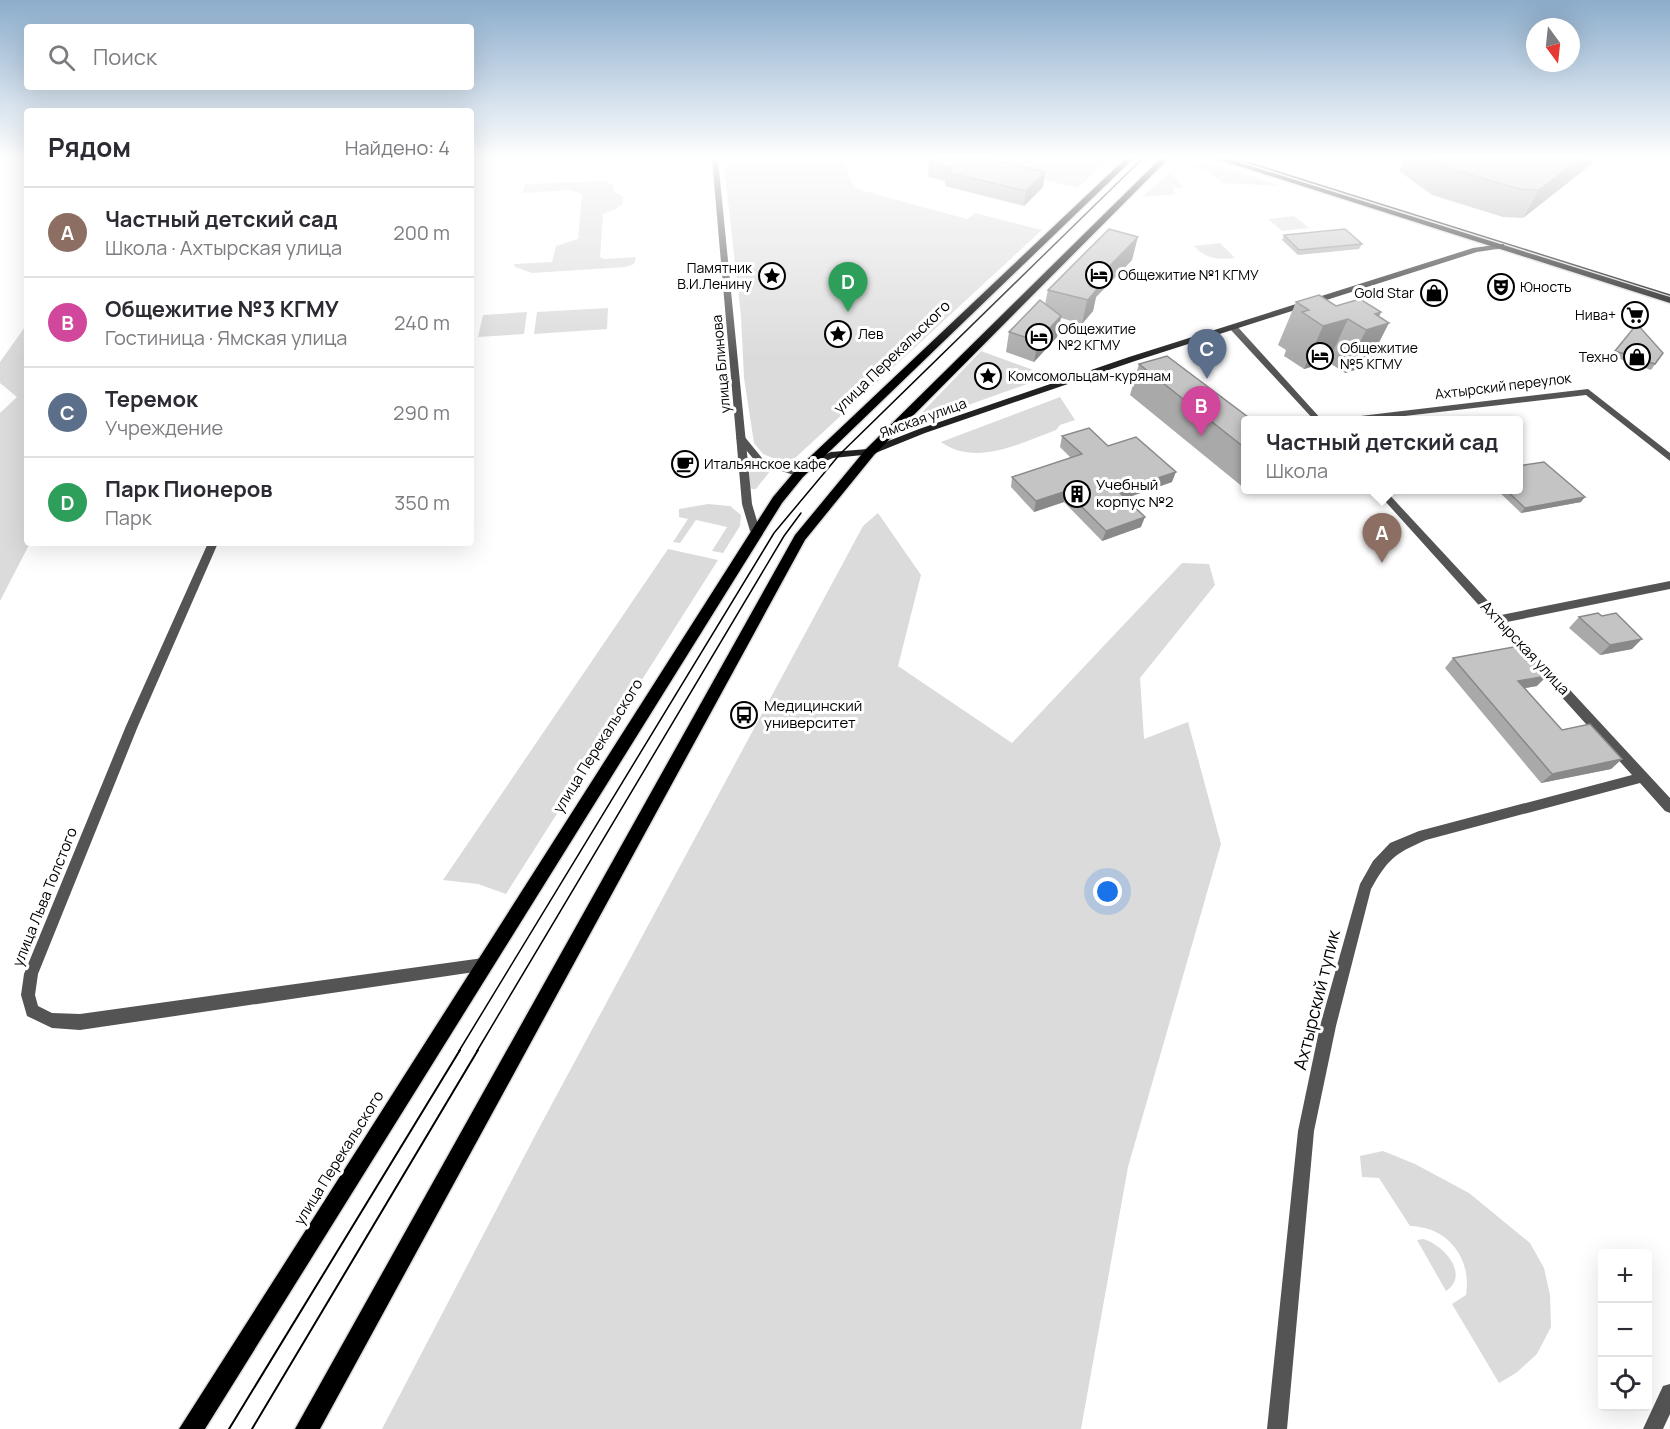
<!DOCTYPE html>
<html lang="ru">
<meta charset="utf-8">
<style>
body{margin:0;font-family:Manrope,sans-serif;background:#f2f2f3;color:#2b2b33}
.controls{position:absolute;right:18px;bottom:18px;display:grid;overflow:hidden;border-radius:6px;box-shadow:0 6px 24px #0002}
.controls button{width:54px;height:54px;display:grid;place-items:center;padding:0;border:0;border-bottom:2px solid #e1e1e2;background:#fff;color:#2b2b33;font:30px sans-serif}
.compass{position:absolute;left:1526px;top:18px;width:54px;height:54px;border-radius:50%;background:#fff;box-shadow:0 6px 24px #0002;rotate:165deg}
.you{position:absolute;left:1108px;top:892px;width:21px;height:21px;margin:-15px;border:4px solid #fff;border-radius:50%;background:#1a73e8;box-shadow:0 0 0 9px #1a73e833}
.badge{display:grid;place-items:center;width:39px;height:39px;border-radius:50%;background:#0f766e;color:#fff;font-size:20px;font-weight:700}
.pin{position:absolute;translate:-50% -50px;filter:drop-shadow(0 2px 3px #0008)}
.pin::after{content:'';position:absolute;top:32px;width:21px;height:18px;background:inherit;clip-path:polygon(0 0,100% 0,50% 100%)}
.popup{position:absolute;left:1241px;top:416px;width:282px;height:78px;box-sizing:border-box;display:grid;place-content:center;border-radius:6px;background:#fff;filter:drop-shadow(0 2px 4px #0005);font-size:20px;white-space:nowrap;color:#7c7c81}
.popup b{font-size:22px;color:#2b2b33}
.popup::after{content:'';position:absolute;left:50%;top:100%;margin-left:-12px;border:12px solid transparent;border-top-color:#fff}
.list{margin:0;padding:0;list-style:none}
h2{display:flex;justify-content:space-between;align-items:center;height:78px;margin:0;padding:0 24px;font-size:26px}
h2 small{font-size:20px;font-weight:400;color:#7c7c81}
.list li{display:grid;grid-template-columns:39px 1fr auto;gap:18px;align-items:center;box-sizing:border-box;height:90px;padding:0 24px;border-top:2px solid #e1e1e2}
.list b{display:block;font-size:22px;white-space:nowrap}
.list p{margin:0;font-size:20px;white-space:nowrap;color:#7c7c81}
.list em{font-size:20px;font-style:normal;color:#7c7c81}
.icon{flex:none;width:33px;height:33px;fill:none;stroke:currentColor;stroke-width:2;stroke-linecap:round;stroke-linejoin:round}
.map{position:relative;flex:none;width:1670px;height:1429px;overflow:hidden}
.search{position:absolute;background:#fff;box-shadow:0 6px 24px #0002;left:24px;top:24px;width:450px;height:66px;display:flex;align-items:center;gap:15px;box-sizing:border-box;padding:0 21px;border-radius:6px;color:#7c7c81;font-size:22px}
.panel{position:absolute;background:#fff;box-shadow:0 6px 24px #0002;left:24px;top:108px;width:450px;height:438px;border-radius:6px}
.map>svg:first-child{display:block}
.green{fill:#dbdbdb}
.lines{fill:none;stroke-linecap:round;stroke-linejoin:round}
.primary-casing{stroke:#dbdbdb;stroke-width:3}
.minor{fill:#545454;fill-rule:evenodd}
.tertiary{fill:#545454;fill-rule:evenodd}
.secondary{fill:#212121;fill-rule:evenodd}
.primary{fill:#000;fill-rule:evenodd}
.tram-far1{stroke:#000;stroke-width:1.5}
.tram{stroke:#000;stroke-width:2}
.wall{fill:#a9a9a9}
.shaded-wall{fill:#898989}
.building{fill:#c4c4c4;stroke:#898989;stroke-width:1.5}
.labels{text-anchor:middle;stroke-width:6;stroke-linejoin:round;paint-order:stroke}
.far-poi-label{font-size:14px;fill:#000;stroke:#fff;text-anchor:start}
.far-street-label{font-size:14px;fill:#000;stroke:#fff}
.street-label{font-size:15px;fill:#000;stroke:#fff}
.poi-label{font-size:15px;fill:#000;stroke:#fff;text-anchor:start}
.near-street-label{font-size:18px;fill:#000;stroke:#fff}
</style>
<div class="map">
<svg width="1670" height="1429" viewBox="0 0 1670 1429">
<rect width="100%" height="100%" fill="#fff"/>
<g class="green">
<path d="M754,159h89l10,26h3l-3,3 114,31 8,-6 67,17 -248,229h-19l-12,-5 -9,-11 -10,-65 -3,-62 -17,-150 10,-6z"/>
<path d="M960,159h150l-33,29z"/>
<path d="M1191,164l33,3 56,19 -58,-3 -14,-12 -13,-4z"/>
<path d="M1176,167l3,2 -7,6 11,12 -11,1 4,6 -34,3z"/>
<path d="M606,181l7,4 1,6 9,6v6l-7,6 -13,5 -3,43 4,2 32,-2 -2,7 -9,3 -93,6 -17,-6 -1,-3 38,-2 4,-16 22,-7 4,-45 -12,-4 -47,3 2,-9z"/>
<path d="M1294,216l15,12 -27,3 -14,-12z"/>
<path d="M1220,243l15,15c-17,2 -29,1 -41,-12z"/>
<path d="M608,308l-1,21 -73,5 3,-22z"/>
<path d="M527,312l-3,22 -46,3 5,-22z"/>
<path d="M27,324v219h3l-30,58v-188l17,-16 -17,-14v-21z"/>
<path d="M981,351l69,25 -141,50z"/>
<path d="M1060,397l15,23 -15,5 -4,5c-35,13 -80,37 -115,12z"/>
<path d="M753,464h5l13,6 -15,19h-4l-2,-1 -1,-21z"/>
<path d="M708,504l22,2 11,9 -1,11 -17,27 -11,-2 15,-24 -31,-7 -16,23 -7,-1 15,-23 -9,-2v-8z"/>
<path d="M878,513l43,62 -23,91 114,77 170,-180 27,1 6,21 -75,93 4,61 44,-17 33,122 -93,323 -47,262h-699l157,-301 324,-602z"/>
<path d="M668,549l50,11 -212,334 -28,-10 -35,-4z"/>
<path d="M1383,1151l32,13 54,29 61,50 14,25 6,27 1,32 -14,27 -21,19 -17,10 -47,-79 14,-9c6,-37 -18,-68 -56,-69l-31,-48 -17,-1 -2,-21z"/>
<path d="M1423,1239c19,5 48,35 23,52l-29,-51z"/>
</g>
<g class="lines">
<defs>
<g id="primary">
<path d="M1125,159h8l-330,318 -21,26 -577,926h-26l594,-932 22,-26z"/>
<path d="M1160,159h8l-294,296 -69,85 -485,889h-25l500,-894 71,-86z"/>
<path d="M1217,159h11l442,138v6z"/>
</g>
</defs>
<use href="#primary" class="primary-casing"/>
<g class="minor">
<path d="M1230,325h6l86,95h-8l-84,-91z"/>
<path d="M1588,389l82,64v8l-84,-66 -216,25h-22l4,-3z"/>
<path d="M741,435l3,1 18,22 42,16 -5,3 -43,-15 -20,-24z"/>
<path d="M1375,490h10l116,125 169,-34v8l-163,33 163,176v15l-5,-2 -25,-28 -214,57c-32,14 -38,19 -55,49l-35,137 -22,105 -27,298h-20l31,-298 22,-105 40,-142 13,-23 17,-18 29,-12 213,-56z"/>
<path d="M208,543h10l-80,183 -100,248 -3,21 3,11 14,7 28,1 403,-56 5,2 2,5 -2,5 -408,60 -28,-2 -25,-12 -6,-21 3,-21 102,-248z"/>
<path d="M1670,1384v30l-7,15h-20l20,-43z"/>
</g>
<path class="tertiary" d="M712,159h6l34,345 8,27 -5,3 -5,-3 -8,-27z"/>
<path class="secondary" d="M1501,244h3v4l-27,4 -342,109 -210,72 -52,21 -40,4 -24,10 -5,-3 27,-13 37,-3 51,-20 210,-72 344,-109z"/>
<use href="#primary" class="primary"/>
<g class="tram-far1">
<path d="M1237,159l433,136"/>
<path d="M459,1051l315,-518 66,-79 302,-295"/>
<path d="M477,1051l307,-515 17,-23"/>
</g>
<g class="tram">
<path d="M229,1429l231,-379"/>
<path d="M252,1429l226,-379"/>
</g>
</g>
<g class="wall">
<path d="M1404,159h194l-75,59 -20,-1 -71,-22 -33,-24z"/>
<path d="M929,163l116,9 -2,15 -19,19 -79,-20v-5l-17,-4z"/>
<path d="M1284,235l78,9 -3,5 -61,6 -16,-15z"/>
<path d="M1132,260l-36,37 -3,14 -11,13 -21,-6 -4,19 -23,25 -28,-10 3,-20 36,-28 3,-14z"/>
<path d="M1296,302l40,4 45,6 -2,4 -12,50 -22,7 -17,-11 -24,7 -20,-13 2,-6 -8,-5z"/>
<path d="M1615,351l48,2 -12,17 -39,-14z"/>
<path d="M1139,364l106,56v68h-1l-114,-93z"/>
<path d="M1062,436l46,10 64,36 -46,16 15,29 -39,14 -38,-39 -30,10 -23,-25 1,-10 59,-19 -11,-11z"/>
<path d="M1496,489h22l63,13 -60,11z"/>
<path d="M1579,617l53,32 -32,6 -31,-27z"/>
<path d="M1453,658l84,28 -12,2 37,42 60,29 -11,10 -70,14 -96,-115z"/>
</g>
<g class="shaded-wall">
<path d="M1579,159h19l-75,59 16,-28z"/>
<path d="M1045,172l-2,15 -19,19 2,-15z"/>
<path d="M1138,237l-6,23 -36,37 -3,14 -11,13 8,-38z"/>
<path d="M1381,312l-7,15 15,-4 -22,43 -22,7 21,-43 9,-16z"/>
<path d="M1061,316l-4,21 -23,25 4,-21z"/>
<path d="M1348,319l-20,43 -24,7 19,-43z"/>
<path d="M1176,472l-4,10 -57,20 3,-11z"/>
<path d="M1066,491l-2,11 -30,10 2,-11z"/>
<path d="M1585,497l-4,5 -60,11 4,-5z"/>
<path d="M1145,517l-4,10 -39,14 4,-10z"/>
<path d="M1642,639l-10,10 -32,6 10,-10z"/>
<path d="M1547,676l-10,10 -28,5 9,-10z"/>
<path d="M1622,759l-11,10 -70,14 11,-9z"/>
</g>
<g class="building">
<path d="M935,159h53l57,13 -19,19 -80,-19 6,-4 -23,-5z"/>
<path d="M1433,159h146l-40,31 -20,-1 -74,-22z"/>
<path d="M1109,229l29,8 -48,49 8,2 -10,12 -40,-10z"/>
<path d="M1345,229l17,15 -63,6 -15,-15z"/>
<path d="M1319,295l17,11 24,-7 21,13 -6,2 14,9 -23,7 -18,-11 -25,7 -21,-14 7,-2 -13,-8z"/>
<path d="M1040,300l21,16 -23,25 -29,-9z"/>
<path d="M1637,324l26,29 -8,11 -40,-13z"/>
<path d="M1167,356l85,64h-7v28l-106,-84z"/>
<path d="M1089,428l19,18 28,-9 40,35 -58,19 27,26 -39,14 -40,-40 -30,10 -24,-24 70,-23 -20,-18z"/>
<path d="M1544,462l41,35 -60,11 -20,-19h13v-23z"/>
<path d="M1598,613l4,3 14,-3 26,26 -32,6 -31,-28z"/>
<path d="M1519,646l28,30 -29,5 44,49 28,-6 32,35 -70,15 -99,-116z"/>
</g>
<linearGradient id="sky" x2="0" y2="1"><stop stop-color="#8cadcc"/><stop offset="0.44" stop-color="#fff"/><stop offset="1" stop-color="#fff" stop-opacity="0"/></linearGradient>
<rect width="1670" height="359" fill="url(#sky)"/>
<defs>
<symbol id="hotel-ring" viewBox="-11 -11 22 22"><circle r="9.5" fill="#fff" stroke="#000" stroke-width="1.5"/><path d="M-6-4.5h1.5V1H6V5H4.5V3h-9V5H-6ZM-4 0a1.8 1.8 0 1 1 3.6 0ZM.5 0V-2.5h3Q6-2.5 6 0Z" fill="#000"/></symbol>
<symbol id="sight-ring" viewBox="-11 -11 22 22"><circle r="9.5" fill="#fff" stroke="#000" stroke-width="1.5"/><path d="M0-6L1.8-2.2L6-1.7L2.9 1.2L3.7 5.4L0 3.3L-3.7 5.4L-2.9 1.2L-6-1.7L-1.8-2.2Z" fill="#000"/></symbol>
<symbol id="theatre-ring" viewBox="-11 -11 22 22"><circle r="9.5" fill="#fff" stroke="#000" stroke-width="1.5"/><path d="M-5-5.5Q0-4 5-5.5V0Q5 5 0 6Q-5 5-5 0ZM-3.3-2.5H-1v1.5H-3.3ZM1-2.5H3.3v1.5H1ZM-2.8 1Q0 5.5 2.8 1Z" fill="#000"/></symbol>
<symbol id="shop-ring" viewBox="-11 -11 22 22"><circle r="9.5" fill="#fff" stroke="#000" stroke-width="1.5"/><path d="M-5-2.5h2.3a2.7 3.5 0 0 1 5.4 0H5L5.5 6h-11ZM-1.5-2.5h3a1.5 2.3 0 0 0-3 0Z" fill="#000"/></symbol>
<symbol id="supermarket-ring" viewBox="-11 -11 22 22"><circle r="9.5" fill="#fff" stroke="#000" stroke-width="1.5"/><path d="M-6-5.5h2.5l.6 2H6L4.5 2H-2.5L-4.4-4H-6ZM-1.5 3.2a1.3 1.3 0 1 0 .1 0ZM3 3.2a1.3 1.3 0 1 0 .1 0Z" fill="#000"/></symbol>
<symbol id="cafe-ring" viewBox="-11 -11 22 22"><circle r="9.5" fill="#fff" stroke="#000" stroke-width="1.5"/><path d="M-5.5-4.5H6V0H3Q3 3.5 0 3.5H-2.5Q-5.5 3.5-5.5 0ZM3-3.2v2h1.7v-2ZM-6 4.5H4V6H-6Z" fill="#000"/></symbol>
<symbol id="building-ring" viewBox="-11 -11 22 22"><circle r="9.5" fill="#fff" stroke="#000" stroke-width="1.5"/><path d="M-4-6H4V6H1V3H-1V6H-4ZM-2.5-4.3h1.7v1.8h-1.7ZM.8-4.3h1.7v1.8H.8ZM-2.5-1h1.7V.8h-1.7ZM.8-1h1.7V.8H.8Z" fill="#000"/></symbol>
<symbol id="bus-ring" viewBox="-11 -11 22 22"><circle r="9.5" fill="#fff" stroke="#000" stroke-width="1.5"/><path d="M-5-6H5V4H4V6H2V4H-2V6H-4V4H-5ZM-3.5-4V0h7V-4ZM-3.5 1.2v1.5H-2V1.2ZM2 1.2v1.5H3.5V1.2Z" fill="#000"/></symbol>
</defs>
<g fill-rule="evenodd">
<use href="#hotel-ring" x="1084" y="260" width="30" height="30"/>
<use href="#sight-ring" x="757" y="261" width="30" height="30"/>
<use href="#theatre-ring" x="1486" y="272" width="30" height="30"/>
<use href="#shop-ring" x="1419" y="278" width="30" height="30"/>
<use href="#supermarket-ring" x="1620" y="300" width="30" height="30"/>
<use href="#sight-ring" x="823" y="319" width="30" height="30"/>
<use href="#hotel-ring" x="1024" y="322" width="30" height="30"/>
<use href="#hotel-ring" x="1305" y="341" width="30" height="30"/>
<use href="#shop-ring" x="1622" y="342" width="30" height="30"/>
<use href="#sight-ring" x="973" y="361" width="30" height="30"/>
<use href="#cafe-ring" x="670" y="449" width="30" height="30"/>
<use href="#building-ring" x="1062" y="479" width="30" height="30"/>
<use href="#bus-ring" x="729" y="700" width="30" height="30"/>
</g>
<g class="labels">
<g class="far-poi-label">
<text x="752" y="273" text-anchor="end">Памятник<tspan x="752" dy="16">В.И.Ленину</tspan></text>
<text x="1118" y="280">Общежитие №1 КГМУ</text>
<text x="1520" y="292">Юность</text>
<text x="1414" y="298" text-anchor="end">Gold Star</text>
<text x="1616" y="320" text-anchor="end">Нива+</text>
<text x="1058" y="334">Общежитие<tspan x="1058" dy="16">№2 КГМУ</tspan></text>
<text x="858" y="339">Лев</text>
<text x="1340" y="353">Общежитие<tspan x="1340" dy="16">№5 КГМУ</tspan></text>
<text x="1618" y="362" text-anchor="end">Техно</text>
<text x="1008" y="381">Комсомольцам-курянам</text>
<text x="704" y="469">Итальянское кафе</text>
</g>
<g class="far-street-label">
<text transform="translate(721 364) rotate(-95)" y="5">улица Блинова</text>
<text transform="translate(1503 386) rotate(-7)" y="5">Ахтырский переулок</text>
<text transform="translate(923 418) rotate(-20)" y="5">Ямская улица</text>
</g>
<g class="street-label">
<text transform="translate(892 357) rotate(-44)" y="5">улица Перекальского</text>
<text transform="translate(1525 648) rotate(47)" y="5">Ахтырская улица</text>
<text transform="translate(598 746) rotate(-58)" y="5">улица Перекальского</text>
<text transform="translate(45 897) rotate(-68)" y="5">улица Льва Толстого</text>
<text transform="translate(339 1158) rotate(-58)" y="5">улица Перекальского</text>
</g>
<g class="poi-label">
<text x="1096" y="490">Учебный<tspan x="1096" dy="17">корпус №2</tspan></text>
<text x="764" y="711">Медицинский<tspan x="764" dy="17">университет</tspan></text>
</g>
<g class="near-street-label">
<text transform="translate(1317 1000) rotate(-76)" y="6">Ахтырский тупик</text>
</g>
</g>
</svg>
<div class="controls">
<button>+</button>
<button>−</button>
<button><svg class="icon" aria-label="locate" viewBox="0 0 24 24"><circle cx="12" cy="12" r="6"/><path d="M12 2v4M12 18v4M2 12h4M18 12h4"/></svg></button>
</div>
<svg class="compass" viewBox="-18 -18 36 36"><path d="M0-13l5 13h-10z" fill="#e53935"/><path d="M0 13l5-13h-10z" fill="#7c7c81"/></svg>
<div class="you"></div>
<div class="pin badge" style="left:1382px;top:563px;background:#8d6e63">A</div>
<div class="popup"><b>Частный детский сад</b>Школа</div>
<div class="pin badge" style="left:1201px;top:436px;background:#d1479c">B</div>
<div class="pin badge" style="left:1207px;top:379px;background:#5c6f8a">C</div>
<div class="pin badge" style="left:848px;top:312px;background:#2e9e5b">D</div>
<div class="search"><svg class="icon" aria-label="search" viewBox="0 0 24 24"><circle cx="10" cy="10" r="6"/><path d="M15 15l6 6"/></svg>Поиск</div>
<section class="panel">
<h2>Рядом<small>Найдено: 4</small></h2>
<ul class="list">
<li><span class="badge" style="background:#8d6e63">A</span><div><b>Частный детский сад</b><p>Школа · Ахтырская улица</p></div><em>200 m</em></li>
<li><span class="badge" style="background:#d1479c">B</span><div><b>Общежитие №3 КГМУ</b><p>Гостиница · Ямская улица</p></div><em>240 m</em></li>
<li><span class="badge" style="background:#5c6f8a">C</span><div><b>Теремок</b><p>Учреждение</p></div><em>290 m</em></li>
<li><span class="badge" style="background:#2e9e5b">D</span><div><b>Парк Пионеров</b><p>Парк</p></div><em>350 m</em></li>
</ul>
</section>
</div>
